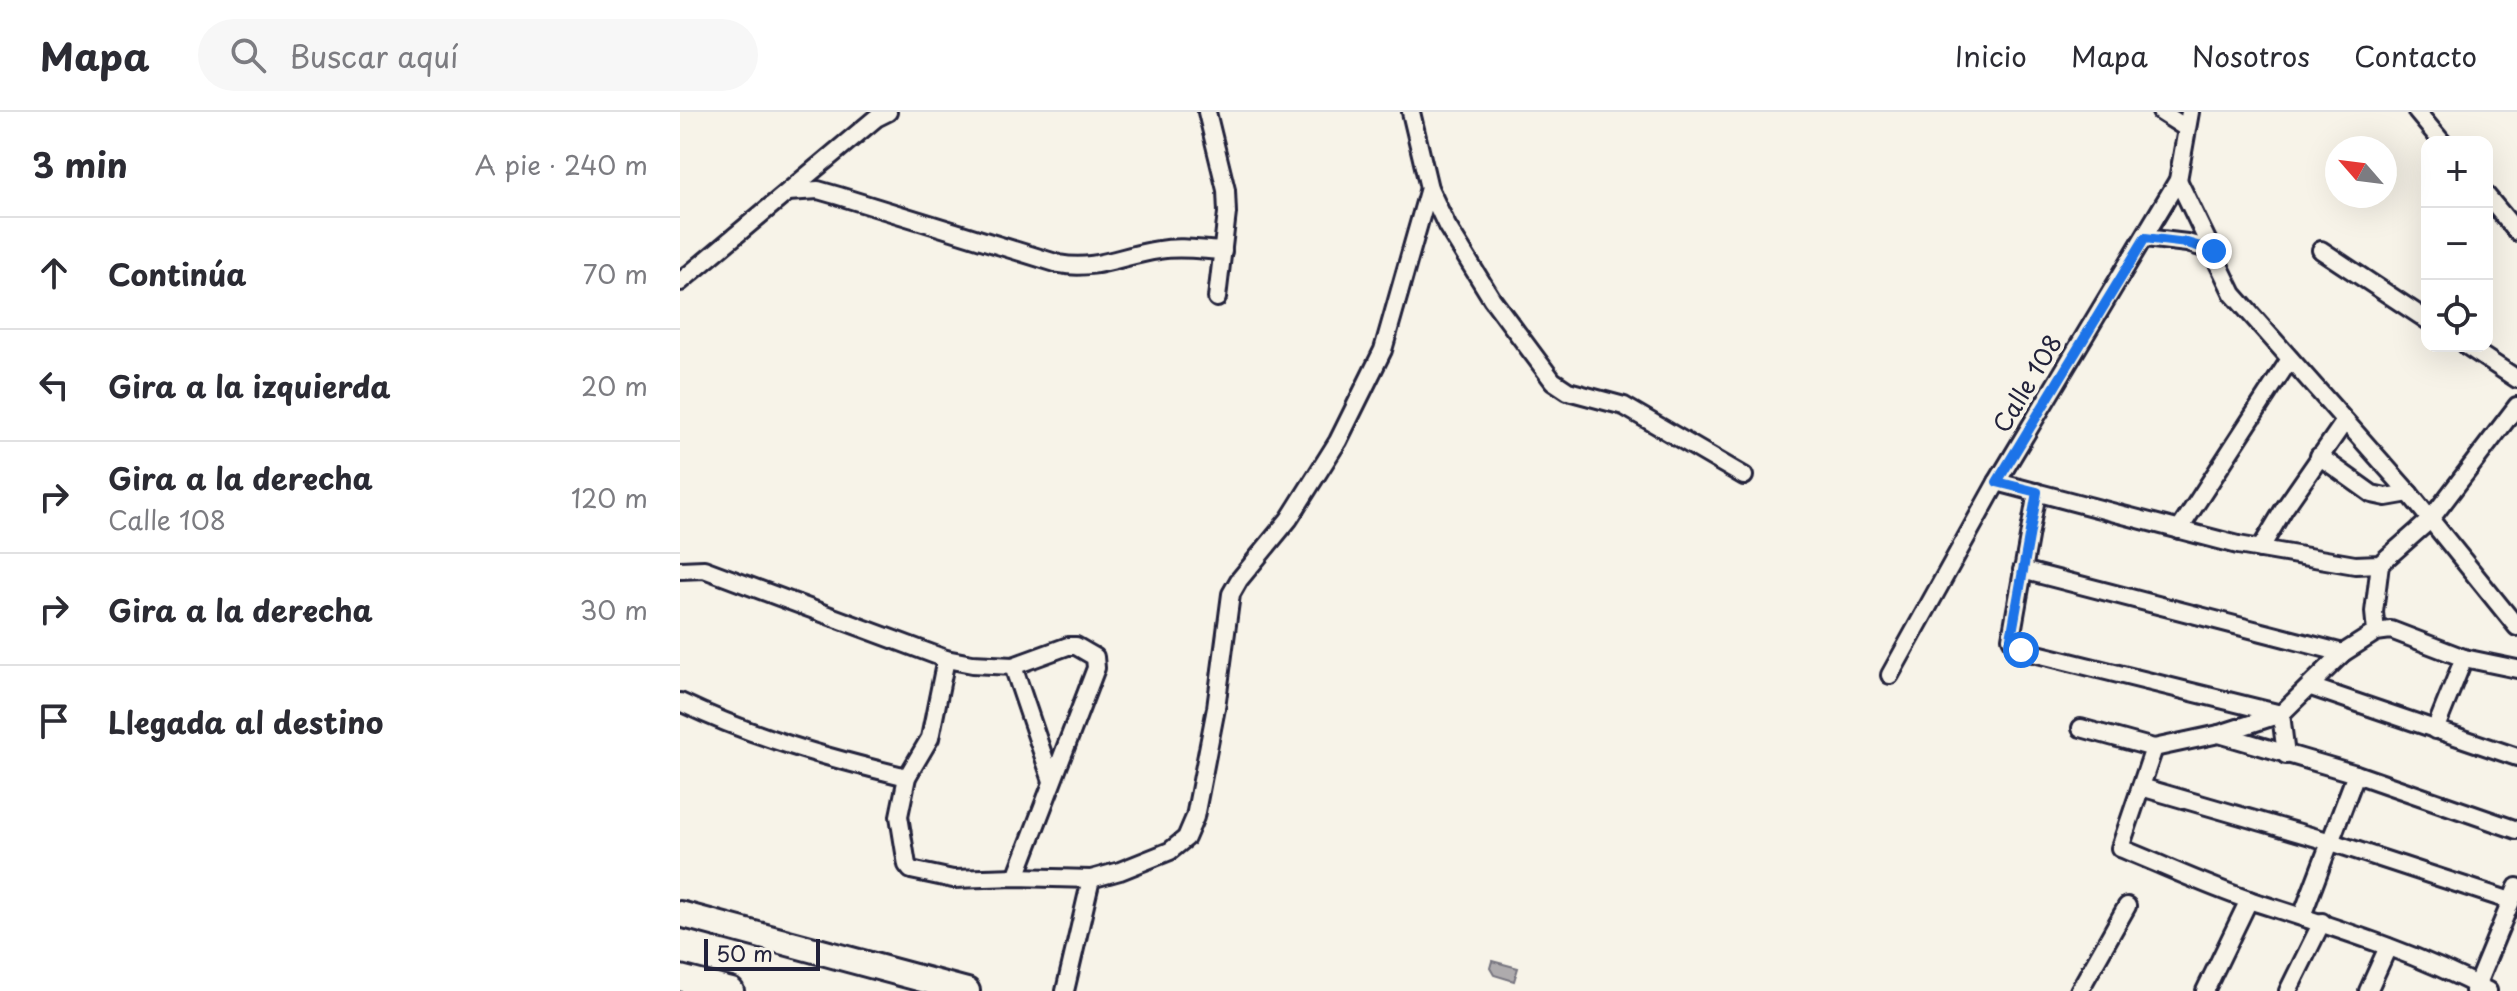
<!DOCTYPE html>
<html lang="es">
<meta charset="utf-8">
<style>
body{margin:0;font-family:"Playpen Sans",sans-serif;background:#f7f7f7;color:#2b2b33}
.controls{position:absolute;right:24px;top:24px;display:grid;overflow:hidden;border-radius:16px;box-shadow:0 8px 32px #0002}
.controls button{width:72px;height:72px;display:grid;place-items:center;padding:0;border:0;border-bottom:2px solid #e1e1e2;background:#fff;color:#2b2b33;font:40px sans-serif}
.compass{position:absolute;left:1645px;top:24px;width:72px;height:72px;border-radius:50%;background:#fff;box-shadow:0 8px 32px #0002;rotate:298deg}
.scale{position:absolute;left:24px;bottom:20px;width:116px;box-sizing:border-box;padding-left:8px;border:4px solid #22223b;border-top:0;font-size:22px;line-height:28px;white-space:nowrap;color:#22223b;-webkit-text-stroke:6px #f7f3e8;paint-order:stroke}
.stop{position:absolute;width:24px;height:24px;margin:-18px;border:6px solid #1a73e8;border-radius:50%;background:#fff}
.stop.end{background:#1a73e8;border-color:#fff;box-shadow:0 2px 8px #0008}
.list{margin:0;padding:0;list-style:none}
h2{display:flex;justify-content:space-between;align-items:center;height:104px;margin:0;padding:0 32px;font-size:34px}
h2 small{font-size:26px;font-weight:400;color:#7c7c81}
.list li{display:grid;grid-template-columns:52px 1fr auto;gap:24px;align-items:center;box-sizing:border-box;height:112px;padding:0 32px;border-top:2px solid #e1e1e2}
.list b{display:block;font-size:30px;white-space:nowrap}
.list p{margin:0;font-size:26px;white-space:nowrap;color:#7c7c81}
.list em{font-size:26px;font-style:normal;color:#7c7c81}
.icon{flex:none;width:44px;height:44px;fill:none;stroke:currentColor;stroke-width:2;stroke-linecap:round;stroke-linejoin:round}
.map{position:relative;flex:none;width:1837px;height:879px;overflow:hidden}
header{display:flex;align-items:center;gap:48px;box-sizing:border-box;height:112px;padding:0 40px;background:#fff;border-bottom:2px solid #e1e1e2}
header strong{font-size:38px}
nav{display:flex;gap:44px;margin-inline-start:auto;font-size:28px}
.search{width:560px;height:72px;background:#f7f7f7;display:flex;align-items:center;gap:20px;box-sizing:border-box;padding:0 28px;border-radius:44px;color:#7c7c81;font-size:30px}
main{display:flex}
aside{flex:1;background:#fff}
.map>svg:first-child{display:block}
.water{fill:#aeabad;stroke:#76747f;stroke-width:2}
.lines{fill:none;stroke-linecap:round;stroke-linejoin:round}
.minor-casing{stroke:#22223b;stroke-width:22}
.highway-casing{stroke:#22223b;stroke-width:30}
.minor{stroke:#f7f3e8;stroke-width:16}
.highway{stroke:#f7f3e8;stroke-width:24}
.route{stroke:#1a73e8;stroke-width:10}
.labels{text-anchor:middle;stroke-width:8;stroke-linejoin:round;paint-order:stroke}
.street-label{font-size:24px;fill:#22223b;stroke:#f7f3e8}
</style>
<header>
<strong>Mapa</strong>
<div class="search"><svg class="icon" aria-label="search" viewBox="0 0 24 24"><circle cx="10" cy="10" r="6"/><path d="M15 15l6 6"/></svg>Buscar aquí</div>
<nav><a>Inicio</a><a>Mapa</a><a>Nosotros</a><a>Contacto</a></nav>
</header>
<main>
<aside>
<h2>3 min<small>A pie · 240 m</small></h2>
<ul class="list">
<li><svg class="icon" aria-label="ahead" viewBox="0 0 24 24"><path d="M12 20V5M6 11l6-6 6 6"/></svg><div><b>Continúa</b></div><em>70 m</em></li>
<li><svg class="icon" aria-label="left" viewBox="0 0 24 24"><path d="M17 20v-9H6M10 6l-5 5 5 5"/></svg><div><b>Gira a la izquierda</b></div><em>20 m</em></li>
<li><svg class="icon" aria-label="right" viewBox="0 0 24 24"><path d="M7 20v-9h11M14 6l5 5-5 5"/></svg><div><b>Gira a la derecha</b><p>Calle 108</p></div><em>120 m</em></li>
<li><svg class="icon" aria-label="right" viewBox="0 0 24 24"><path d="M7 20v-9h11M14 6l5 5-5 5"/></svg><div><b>Gira a la derecha</b></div><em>30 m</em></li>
<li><svg class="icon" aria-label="arrive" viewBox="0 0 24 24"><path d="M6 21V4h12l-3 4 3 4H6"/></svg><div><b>Llegada al destino</b></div></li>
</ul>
</aside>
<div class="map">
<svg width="1837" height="879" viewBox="0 0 1837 879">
<rect width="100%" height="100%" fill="#f7f3e8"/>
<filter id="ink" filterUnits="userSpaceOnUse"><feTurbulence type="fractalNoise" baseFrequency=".0125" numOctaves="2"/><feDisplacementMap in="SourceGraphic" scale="16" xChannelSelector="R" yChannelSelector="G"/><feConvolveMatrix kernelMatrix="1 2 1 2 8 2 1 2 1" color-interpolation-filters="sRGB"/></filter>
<g filter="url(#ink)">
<path class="water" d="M812,849l26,7 -4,13 -20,-6 -4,-7z"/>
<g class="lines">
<defs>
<g id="minor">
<path d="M527,0l19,78 1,23 -10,85"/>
<path d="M731,0l18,76 18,38 45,73 61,82 15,10 56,15 120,70"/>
<path d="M1481,0l25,16"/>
<path d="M1737,0l25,30"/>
<path d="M1498,68l55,114 176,199 108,134"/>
<path d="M108,80l30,-2 21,6 220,68c38,7 63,-9 100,-14 21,-4 43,0 64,1"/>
<path d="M1807,84l30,36"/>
<path d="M1465,126l42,5 27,8"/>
<path d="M1641,138l106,70"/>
<path d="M0,170l196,-164 12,-6"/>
<path d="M1787,234l50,33"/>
<path d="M1639,344l53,38 14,3 23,-4"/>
<path d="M1317,370l241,63 117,20 25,-1 50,-44 87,-114"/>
<path d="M1357,380l-26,146 4,7 6,5 260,64 5,41"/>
<path d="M1499,418l111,-171"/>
<path d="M1580,437l24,-40 61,-88"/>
<path d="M0,458l24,-1 242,90 26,5 41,2 55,-20h8l19,11 1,11 -80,209"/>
<path d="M1342,458l321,83"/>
<path d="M1696,520l-2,-20 6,-48"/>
<path d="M266,547l-16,79 -23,39 -8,39 8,49 4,5 42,9 63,-2 75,2 29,-8 50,-20 16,-13 9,-21 21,-109 15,-114 8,-14 50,-61 49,-78 45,-91 46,-162"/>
<path d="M333,554l39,115"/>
<path d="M1210,563l107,-193 181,-302 12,-68"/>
<path d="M1631,575l206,70"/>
<path d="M0,590c73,35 148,56 227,75"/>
<path d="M1401,616l73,20 65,-14 62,-20 62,-61 33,-21 15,-2 73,28 53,11"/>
<path d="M1755,618l29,-72"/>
<path d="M1539,622l137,40 161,56"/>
<path d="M1474,636l-34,100c43,17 87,38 132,53 80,26 161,50 236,90"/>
<path d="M1461,675l190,55 180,59"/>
<path d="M1622,804l54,-142"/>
<path d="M385,879l26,-112"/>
<path d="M1399,879l48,-85"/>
<path d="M1525,879l44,-91"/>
<path d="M1608,879l34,-69"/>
<path d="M1688,879l20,-44"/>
<path d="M1794,879l43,-104"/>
</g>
<g id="highway">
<path d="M0,802l287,77"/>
<path d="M0,866l51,13"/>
</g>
</defs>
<use href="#minor" class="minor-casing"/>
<use href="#highway" class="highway-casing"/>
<use href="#minor" class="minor"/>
<use href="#highway" class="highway"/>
</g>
</g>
<g class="lines" filter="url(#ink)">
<path class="route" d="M1341,538l-6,-5 -4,-7 26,-146 -40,-10 148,-244 42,5 27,8"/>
</g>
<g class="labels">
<g class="street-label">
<text transform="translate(1348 272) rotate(-59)" y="8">Calle 108</text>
</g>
</g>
</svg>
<div class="controls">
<button>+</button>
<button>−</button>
<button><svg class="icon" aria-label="locate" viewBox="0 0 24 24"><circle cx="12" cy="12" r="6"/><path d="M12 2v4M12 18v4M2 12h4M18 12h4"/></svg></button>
</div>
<svg class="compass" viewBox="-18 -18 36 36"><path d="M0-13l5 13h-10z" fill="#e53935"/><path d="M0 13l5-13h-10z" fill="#7c7c81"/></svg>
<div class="scale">50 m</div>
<div class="stop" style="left:1341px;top:538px"></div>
<div class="stop end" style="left:1534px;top:139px"></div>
</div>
</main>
